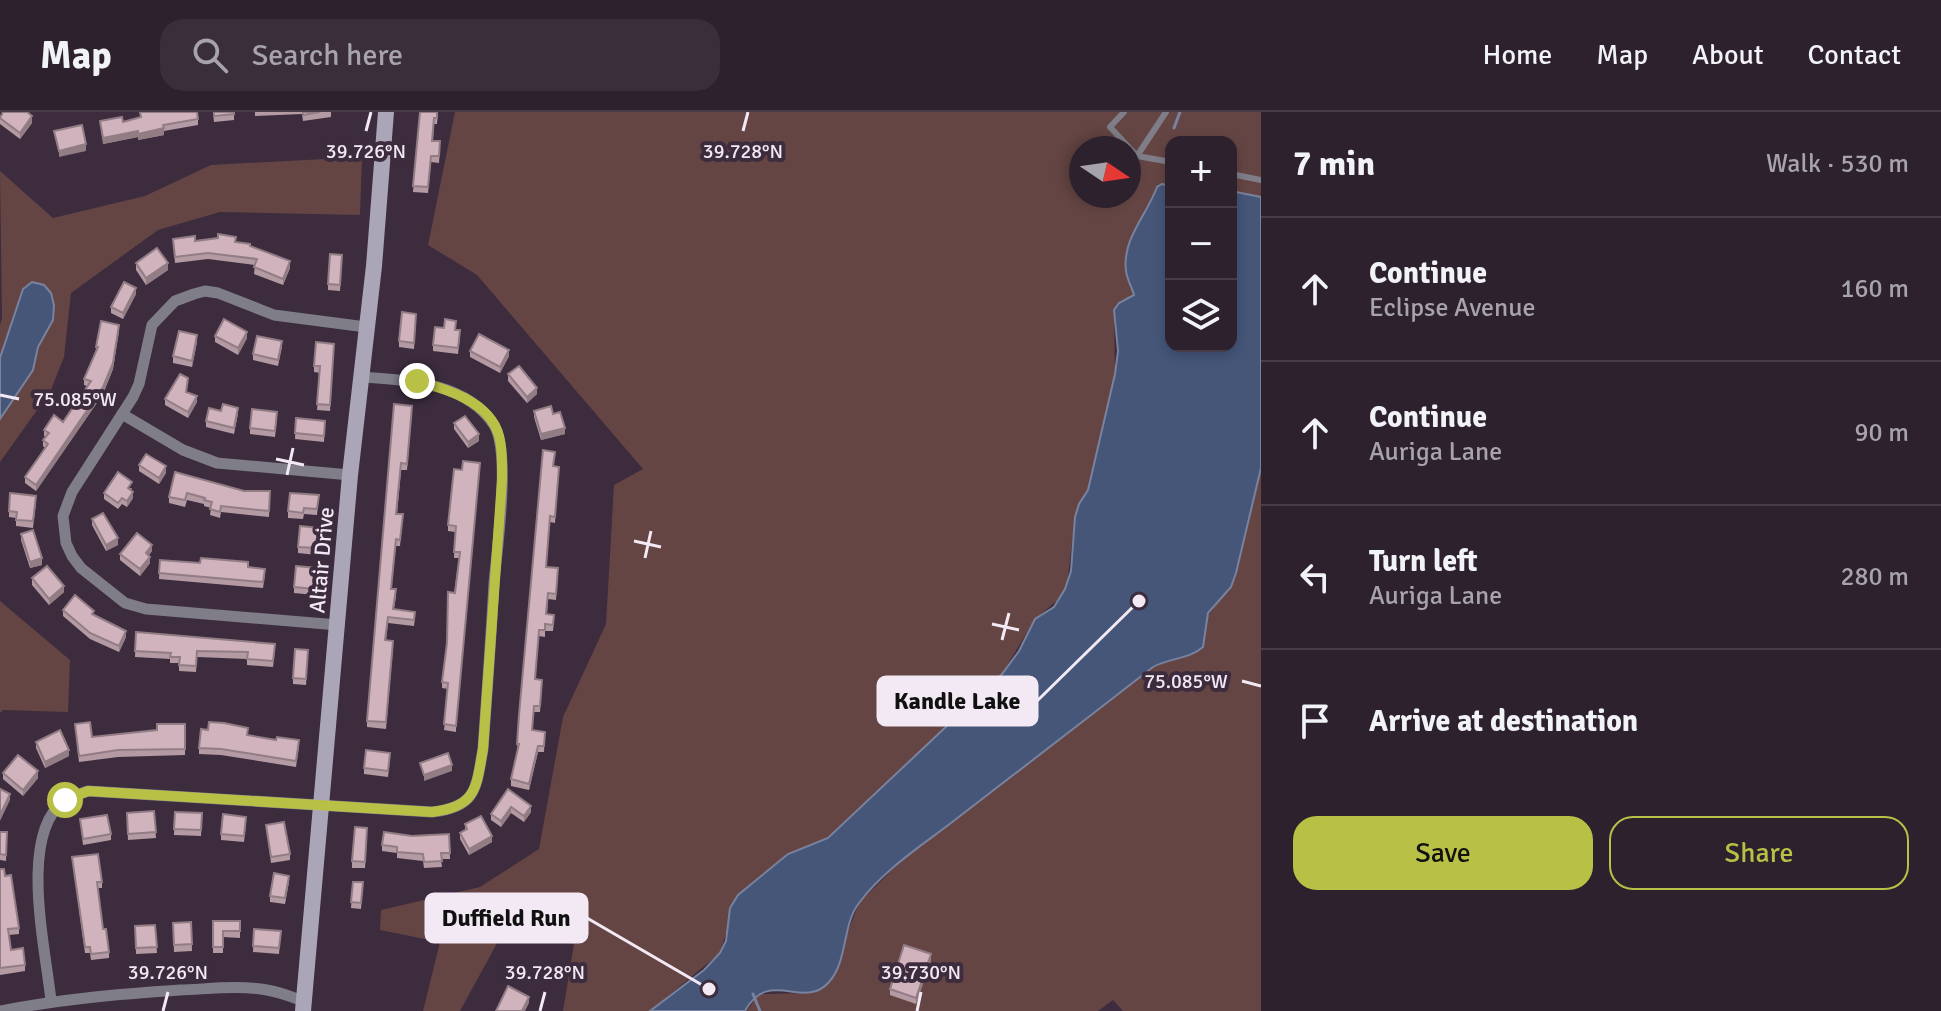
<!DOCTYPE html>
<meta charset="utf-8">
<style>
body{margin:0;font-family:Signika,sans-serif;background:#392e3a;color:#f1f3f6}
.controls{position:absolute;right:24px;top:24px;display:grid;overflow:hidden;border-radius:16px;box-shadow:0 4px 12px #0003}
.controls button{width:72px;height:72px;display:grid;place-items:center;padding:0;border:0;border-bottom:2px solid #483e4a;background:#2d212e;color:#f1f3f6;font:40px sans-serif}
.compass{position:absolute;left:1069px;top:24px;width:72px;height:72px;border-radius:50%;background:#2d212e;box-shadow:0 4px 12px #0003;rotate:103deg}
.stop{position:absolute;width:24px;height:24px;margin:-18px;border:6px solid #b9c046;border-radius:50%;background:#fff}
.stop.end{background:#b9c046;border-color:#fff;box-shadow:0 2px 8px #0008}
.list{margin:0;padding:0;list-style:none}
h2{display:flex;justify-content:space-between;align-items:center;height:104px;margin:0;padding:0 32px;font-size:34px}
h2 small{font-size:26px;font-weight:400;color:#a7a3aa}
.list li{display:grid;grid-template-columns:52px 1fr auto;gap:24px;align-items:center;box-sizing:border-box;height:144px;padding:0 32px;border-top:2px solid #483e4a}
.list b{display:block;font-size:30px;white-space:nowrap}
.list p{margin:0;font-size:26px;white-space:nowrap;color:#a7a3aa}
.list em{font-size:26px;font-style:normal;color:#a7a3aa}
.actions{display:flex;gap:16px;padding:24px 32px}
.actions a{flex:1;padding:18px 0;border:2px solid #b9c046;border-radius:24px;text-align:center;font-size:28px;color:#b9c046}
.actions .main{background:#b9c046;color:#111}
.icon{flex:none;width:44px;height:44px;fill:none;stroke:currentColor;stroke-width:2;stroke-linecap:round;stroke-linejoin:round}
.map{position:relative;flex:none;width:1261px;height:899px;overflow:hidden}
header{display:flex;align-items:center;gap:48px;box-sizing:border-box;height:112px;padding:0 40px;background:#2d212e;border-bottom:2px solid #483e4a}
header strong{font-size:38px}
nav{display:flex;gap:44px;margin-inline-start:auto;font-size:28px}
.search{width:560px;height:72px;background:#392e3a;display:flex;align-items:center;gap:20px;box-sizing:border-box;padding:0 28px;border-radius:24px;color:#a7a3aa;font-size:30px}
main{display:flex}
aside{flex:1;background:#2d212e}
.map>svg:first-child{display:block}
.green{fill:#644543;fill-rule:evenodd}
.water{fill:#455679;stroke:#79829e;stroke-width:2}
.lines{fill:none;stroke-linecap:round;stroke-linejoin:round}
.stream{stroke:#79829e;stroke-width:3}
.lane{stroke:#7f7d88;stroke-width:6}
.street{stroke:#7f7d88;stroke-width:11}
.secondary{stroke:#aaa6b8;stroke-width:16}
.wall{fill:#b49aa3}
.shaded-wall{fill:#927d85}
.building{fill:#d1b3be;stroke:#927d85;stroke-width:2}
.route{stroke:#b9c046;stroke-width:10}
.ticks{fill:none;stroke:#f3e9f4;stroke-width:3}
.labels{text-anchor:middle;stroke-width:8;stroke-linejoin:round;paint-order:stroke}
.street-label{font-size:22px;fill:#f3e9f4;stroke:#3c2c3e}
.ticks-label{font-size:20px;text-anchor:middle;fill:#f3e9f4;stroke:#3c2c3e;stroke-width:8;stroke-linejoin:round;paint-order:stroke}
.leader{fill:none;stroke:#f3e9f4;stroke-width:3}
.callout-dot{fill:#f3e9f4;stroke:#3c2c3e;stroke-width:3}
.callout{fill:#f3e9f4;stroke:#f3e9f4;stroke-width:3}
.callout-label{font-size:24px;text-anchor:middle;font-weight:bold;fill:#111}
</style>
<header>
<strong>Map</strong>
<div class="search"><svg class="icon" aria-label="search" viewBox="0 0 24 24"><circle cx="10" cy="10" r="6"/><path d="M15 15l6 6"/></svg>Search here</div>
<nav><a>Home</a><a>Map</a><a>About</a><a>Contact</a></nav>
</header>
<main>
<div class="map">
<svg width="1261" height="899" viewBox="0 0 1261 899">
<rect width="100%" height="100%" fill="#3c2c3e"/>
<g class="green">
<path d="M455,0h806v86l-30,-4v-52h-60v45h-14l-28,54 5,54 -20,15 1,64 -27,116 -13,27 -9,76 -31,26 -33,55 -169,159 -15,11 -30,10 -50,41 -18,58 -70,58h-87l11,-67 -73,-8 -41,75h-37l17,-69 -60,-12 1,-20 99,-23 59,-38 24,-132 43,-93 8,-139 29,-16 -166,-194 -49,-30zM1081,36h48v48h-48z"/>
<path d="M362,45l-2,58 -140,-3 -62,18 -87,63 -7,64 -14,35 -50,70v-137l2,-7 -2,-147 53,47 92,-22 66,-31z"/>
<path d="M1261,349v550h-138l-10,-11 -15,11h-351l11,-17 53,-1 17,-9 31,-81 49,-49 245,-187 46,-16 6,-31 25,-34z"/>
<path d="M0,489l70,59 -2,52 -65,-2 -3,3z"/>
</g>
<g class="water">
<path d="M1162,72l9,2v160h60v-155l30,6v271l-25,105 -5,14 -23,26 -5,34c-13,12 -34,11 -50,20 -64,50 -128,99 -193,149 -34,27 -74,51 -101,87 -17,22 -11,58 -30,79 -25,29 -60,-15 -84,29h-95l54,-41 16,-17 6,-12 4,-33 8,-13 50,-41 40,-16 174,-164 17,-23 16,-32 19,-12 11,-18 6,-18 4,-54 4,-13 9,-14 27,-116 3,-23 -4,-41 5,-7 15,-8c-2,-8 -7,-15 -8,-24 -4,-33 21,-56 31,-84z"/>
<path d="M32,170l12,3 7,8 3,12 -1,15 -15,27 -5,23 -33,49v-61l23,-69z"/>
</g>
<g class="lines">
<g class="stream">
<path d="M1174,16l6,-16"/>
<path d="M753,882l7,17"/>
</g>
<g class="lane">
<path d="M1124,0l-14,15 27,29 34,6"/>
<path d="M1137,44l29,-44"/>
<path d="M1231,62l30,6"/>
</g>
<g class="street">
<path d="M122,302l61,36 34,13 133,12"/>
<path d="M338,513l-192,-16 -21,-6 -44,-35 -9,-12 -6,-13 -3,-27 9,-24 61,-95 6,-13 13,-59 23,-24 19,-7 11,-3 13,2 56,22 92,12"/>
<path d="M51,889c-5,-51 -33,-166 13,-200 7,-5 16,-7 24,-10l344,21c45,-5 44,-24 51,-63 4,-55 8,-111 11,-166 3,-35 17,-130 0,-158 -28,-43 -87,-45 -133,-48"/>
<path d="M1,899c60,-12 119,-17 179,-21 29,-1 59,-5 87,0 13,2 25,7 36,11"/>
</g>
<path class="secondary" d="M303,899l47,-536 24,-209 12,-154"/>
</g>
<g class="wall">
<path d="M140,0l58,7v6l-34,6v4l-26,5v-3l-35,7 -3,-23 23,1 17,-5z"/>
<path d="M213,0h21v8l-20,2z"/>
<path d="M255,0h76v5l-28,4 -1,-7 -47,2z"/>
<path d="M420,0h18l-1,12h-3l-1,17 7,7 -1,15 -8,-1 -3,31 -15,-1z"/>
<path d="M0,4l32,7 -12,16 -20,-15z"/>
<path d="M173,127l62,3 15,4 40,22 -7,17 -29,-11 1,-9 -47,-6 -33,4z"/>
<path d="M342,143l-2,36 -12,-1v-6z"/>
<path d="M136,151l32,7 -22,15 -10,-15z"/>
<path d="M136,182l-13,25 -12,-6v-6z"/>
<path d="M416,208l-2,29 -15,-2v-6z"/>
<path d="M444,216l11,2 5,6 -2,18 -25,-3v-6z"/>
<path d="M119,219l-6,38 -10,25 -67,97 -11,-8v-6l20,-29 -2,-2v-6l3,-3 -2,-1v-6l19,-8 24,-36 -3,-1v-6l12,-27v-5z"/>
<path d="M215,224l32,2 -9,17 -23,-13z"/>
<path d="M197,230l-5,25 -19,-4v-7z"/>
<path d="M334,232l-4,67 -13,-1 3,-37 -6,-1v-6z"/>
<path d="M282,235l-4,19 -25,-6v-6z"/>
<path d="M470,239l39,5 -9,17 -30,-16z"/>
<path d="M508,262l29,20 -10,9 -19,-22z"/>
<path d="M187,280l10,10 -9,16 -23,-13v-6z"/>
<path d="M394,292l18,8 -5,58h-6l-4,44h6l-3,32h-4l-5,43 5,7 -2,13 21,9 -1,8 -26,-3 -2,17 7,7 -7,82 -19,-2v-6z"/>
<path d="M534,299l31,23 -24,6 -7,-23z"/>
<path d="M238,302l-4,20 -28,-7v-6z"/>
<path d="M277,306l-2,19 -25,-3v-6z"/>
<path d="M296,306l29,3 -1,21 -29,-3z"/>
<path d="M454,311l25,18 -11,7 -14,-19z"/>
<path d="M555,346l-1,8 5,7 -4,50 -5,-1 -4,45 12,1 -2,32 -8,-1 -1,15 7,7 -1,10h-8v6l-6,-1 -4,43 7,1 -2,32h-6l-2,18 13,2 -1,20h-6l-9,38 -18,-4v-7l7,-29 -1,-6z"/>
<path d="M139,353l27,8 -7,11 -20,-13z"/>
<path d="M462,358l-6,262 -12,-2 4,-41 -6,-1v-6l17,-124h-5l1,-26 -7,-1v-6z"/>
<path d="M175,360l95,26 -1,19 -48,-5 -1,6 -10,-3 1,-7 -7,-2v-2l-17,-4 -2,7 -16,-4v-6z"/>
<path d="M132,376l-1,2 2,8 -6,9 -5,-3 -4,5 -14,-10v-6z"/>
<path d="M319,383l-2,20 -13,-1 -1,5 -15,-1v-7z"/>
<path d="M36,390l-3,26 -17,-2v-8l-7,-1v-6z"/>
<path d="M92,407l26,26 -12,6 -14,-26z"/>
<path d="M21,422l21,31 -12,3 -9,-28z"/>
<path d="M319,422l-2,21 -19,-2v-6z"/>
<path d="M152,439l-3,4 1,8 -10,13 -20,-16v-6z"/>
<path d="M160,448l88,7 17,8 -2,13 -104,-9z"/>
<path d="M316,462l-2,21 -20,-2v-6z"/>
<path d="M32,466l32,14 -15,13 -17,-20z"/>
<path d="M63,498l31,6 32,21 -7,15 -29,-13 -27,-23z"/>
<path d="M136,520l139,18 -2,17 -26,-2v-6l-50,-2 -1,15 -17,-1v-8h-9v-4l-35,-2z"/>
<path d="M308,538l-2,35 -13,-1v-6z"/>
<path d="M75,612l17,13 65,-7 28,-6v31l-67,2 -39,5z"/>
<path d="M248,624l51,10 -3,21 -75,-12 -22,-1v-6z"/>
<path d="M36,630l33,14 -24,12 -9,-20z"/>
<path d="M390,647l-2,18 -24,-3v-6z"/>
<path d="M3,661l35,5 -15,18 -20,-17z"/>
<path d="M508,677l23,23 -7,10 -13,-9 -10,14 -10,-7v-6z"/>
<path d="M154,699l2,27 -28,2 -1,-27z"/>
<path d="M175,700l27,1 -1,23 -27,-1z"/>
<path d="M80,707l31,15v6l-28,5z"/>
<path d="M246,711l-2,19 -23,-2v-6z"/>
<path d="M465,712l27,18 -23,13 -9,-16v-6l5,-3z"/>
<path d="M266,713l24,29v6l-19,3z"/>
<path d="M0,720h7l-1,29 -6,-1z"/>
<path d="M367,722l-2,34h-13v-7z"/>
<path d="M449,722l1,25h-9l1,8 -18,1 -1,-7 -26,-3v-5l-15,-2v-6z"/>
<path d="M72,745l30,25v6h-5l6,41 6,23v6l-18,2 -1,-7h-5z"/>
<path d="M0,757l5,7 14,52v6l-10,1 2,15 14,15v6l-25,4z"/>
<path d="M289,770l-4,22 -15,-2v-6z"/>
<path d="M353,770h10l-2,27 -10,-1z"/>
<path d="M213,809h27v17l-17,-1v16h-10z"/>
<path d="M191,810l1,29 -18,1 -1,-29z"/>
<path d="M155,813l2,28 -21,1 -1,-28z"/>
<path d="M254,817l27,2 -2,23 -26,-2z"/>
<path d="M931,848l-15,44 -26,-9v-6z"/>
</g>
<g class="shaded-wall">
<path d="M32,4v7l-12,16v-6z"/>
<path d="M164,16v7l-26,5v-6z"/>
<path d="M138,19v6l-35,7v-6z"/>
<path d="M86,32v7l-27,6v-6z"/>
<path d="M290,149v7l-7,17v-6z"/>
<path d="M168,151v7l-22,15v-7z"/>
<path d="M136,176v6l-13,25v-6z"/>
<path d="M119,213l-6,44 -10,25 -67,97v-6z"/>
<path d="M247,220v6l-9,17v-7z"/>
<path d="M197,223v7l-5,25v-6z"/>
<path d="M509,238v6l-9,17v-6z"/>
<path d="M537,276v6l-10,9v-6z"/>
<path d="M197,284v6l-9,16v-6z"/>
<path d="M565,316v6l-24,6v-6z"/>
<path d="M479,322v7l-11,7v-6z"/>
<path d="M166,354v7l-7,11v-6z"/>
<path d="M133,380v6l-6,9v-6z"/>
<path d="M118,426v7l-12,6v-6z"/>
<path d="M152,433v6l-6,8v-6z"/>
<path d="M150,445v6l-10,13v-7z"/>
<path d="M42,446v7l-12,3v-6z"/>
<path d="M64,474v6l-15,13v-6z"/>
<path d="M126,519v6l-7,15v-6z"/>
<path d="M538,634v6l-9,38v-6z"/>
<path d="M69,638v6l-24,12v-6z"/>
<path d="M452,653v6l-28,10v-6z"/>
<path d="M38,659v7l-15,18v-6z"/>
<path d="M10,682v6l-10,21v-6z"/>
<path d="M531,694v6l-7,10v-6z"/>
<path d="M511,695v6l-10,14v-6z"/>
<path d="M492,724v6l-23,13v-6z"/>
<path d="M931,842v6l-15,44v-6z"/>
<path d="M529,885v6l-4,8h-3z"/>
</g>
<g class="building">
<path d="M3,0h24l5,4 -12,17 -20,-15z"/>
<path d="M140,0h57l1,7 -35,6 1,3 -26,6v-3l-35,7 -3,-17 22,-4 1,5 18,-5z"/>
<path d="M214,0h20v2l-20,2z"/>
<path d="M303,0h17l-17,3z"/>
<path d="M420,0h17v6h-3l-2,23h8l-1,15h-8l-3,31 -15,-1z"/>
<path d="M82,13l4,19 -27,7 -5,-20z"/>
<path d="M218,122l18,3 -1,5 15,2v2l40,15 -7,18 -29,-12 3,-8 -49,-6 -33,4 -2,-18 22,-3v5l23,-3z"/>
<path d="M157,136l11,15 -22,15 -10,-15z"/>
<path d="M330,142l12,1 -2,30 -12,-1z"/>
<path d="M124,170l12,6 -13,25 -12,-6z"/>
<path d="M402,200l14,2 -2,29 -15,-2z"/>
<path d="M224,207l23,13 -9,16 -23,-12z"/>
<path d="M445,207l11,2 -1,9h5l-2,18 -25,-3 2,-18 9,1z"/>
<path d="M101,209l18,4 -6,38 -10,24 -67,98 -11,-8 23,-33 -5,-4 6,-7 -5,-3 10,-15 9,7 28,-41 -7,-2 14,-32h-2z"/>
<path d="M179,219l18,4 -5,26 -19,-5z"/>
<path d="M479,222l30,16 -9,17 -30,-16z"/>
<path d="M257,224l25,5 -4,19 -25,-6z"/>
<path d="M316,230l18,2 -4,61 -13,-1 3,-38h-6z"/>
<path d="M519,254l18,22 -10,9 -19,-23z"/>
<path d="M180,262l8,4 -2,14 11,4 -9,16 -23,-13z"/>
<path d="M223,292l15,4 -4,20 -28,-7 3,-13 12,3z"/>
<path d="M394,292l18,2 -5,58 -6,-1 -5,51h7l-3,26 -4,-1 -5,50h5l-3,20 22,3 -1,8 -26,-3 -3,23 8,1 -7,81 -19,-1z"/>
<path d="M551,294l2,8 7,-2 5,16 -24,6 -7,-23z"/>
<path d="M252,297l25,3 -2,19 -25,-3z"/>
<path d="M465,304l14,18 -11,8 -14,-19z"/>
<path d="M296,306l29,3 -1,15 -29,-3z"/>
<path d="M543,338l12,2 -2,14 6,1 -4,50 -5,-1 -4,51 12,1 -2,26 -8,-1 -2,21 8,1 -1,10 -8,-1v6h-6l-4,49 7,1 -2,26h-6l-2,24 13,2 -1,14h-6l-9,38 -18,-5 8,-35h-2l2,-29z"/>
<path d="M146,342l20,12 -7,12 -20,-13z"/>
<path d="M463,349l17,2 -24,263 -12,-2 4,-41 -6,-1 5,-39 1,-51 7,1 5,-41h-6l2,-26 -8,-1 6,-56 8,1z"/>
<path d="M118,360l14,10 -4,6 5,4 -6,9 -5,-3 -4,5 -14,-10z"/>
<path d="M175,360l69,19h26l-1,20 -48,-5 -1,6 -10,-3 2,-7 -8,-2 1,-2 -18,-5 -2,7 -16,-3z"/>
<path d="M10,381l26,3 -3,25 -17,-1 1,-8 -8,-1z"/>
<path d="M290,381l29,2 -2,14 -13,-1 -1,5 -15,-2z"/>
<path d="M103,401l15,25 -12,7 -14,-26z"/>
<path d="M300,414l19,2 -2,20 -19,-1z"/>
<path d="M33,418l9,28 -12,4 -9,-28z"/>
<path d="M137,421l15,12 -6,8 4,4 -10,12 -20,-15z"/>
<path d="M201,446l47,4v5l17,2 -2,13 -104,-9 1,-13 40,3z"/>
<path d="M47,454l17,20 -15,13 -17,-21z"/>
<path d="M296,454l20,2 -2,21 -20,-2z"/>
<path d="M75,483l19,16 -2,3 34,17 -7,15 -29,-13 -27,-23z"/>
<path d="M136,520l139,12 -2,17 -26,-2 1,-7 -51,-1 -1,15 -17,-1 1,-8h-10l1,-4 -36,-2z"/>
<path d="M295,537l13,1 -2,29 -13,-1z"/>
<path d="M90,610l2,15 65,-7v-6h28v25l-67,1 -39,6 -4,-32z"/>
<path d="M209,610l15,1 24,5 -1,7 29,5 1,-3 22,3 -3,21 -75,-12 -22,-1 2,-19 7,1z"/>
<path d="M60,618l9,20 -24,12 -9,-20z"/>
<path d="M366,638l24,3 -2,18 -24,-3z"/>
<path d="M448,641l4,12 -28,10 -4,-12z"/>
<path d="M18,643l20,16 -15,19 -20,-17z"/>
<path d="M0,677l10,5 -10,21z"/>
<path d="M508,677l23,17 -7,10 -13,-9 -10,14 -10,-7z"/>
<path d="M154,699l2,21 -28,2 -1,-21z"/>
<path d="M175,700l27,1 -1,17 -27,-1z"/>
<path d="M223,702l23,3 -2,19 -23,-2z"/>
<path d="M107,703l4,19 -28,5 -3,-20z"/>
<path d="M481,704l11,20 -23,13 -9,-16 7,-4 -2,-5z"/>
<path d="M284,710l6,32 -19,3 -5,-32z"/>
<path d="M355,715l12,1 -2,34 -13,-1z"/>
<path d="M0,720h7l-1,23 -6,-1z"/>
<path d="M384,720l28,4 37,-2 1,19h-9l1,8 -18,1 -1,-8 -26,-2v-5l-15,-2z"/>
<path d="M98,742l4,28h-5l6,47h3l3,23 -18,2 -1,-7h-5l-13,-90z"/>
<path d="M0,757h4l1,7 6,-1 8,53 -11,1 3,21 12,-2 2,17 -25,3z"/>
<path d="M274,761l15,3 -4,22 -15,-2z"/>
<path d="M353,770h10l-2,21 -10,-1z"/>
<path d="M213,809h27v10h-17v16h-10z"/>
<path d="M191,810l1,22 -18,1 -1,-22z"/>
<path d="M155,813l2,22 -21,1 -1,-22z"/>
<path d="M254,817l27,2 -2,17 -26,-2z"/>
<path d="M904,833l27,9 -15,44 -26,-9z"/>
<path d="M508,874l21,11 -7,14h-26z"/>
</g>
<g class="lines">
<path class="route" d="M65,688l23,-9 344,21c45,-5 44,-24 51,-63l19,-269c0,-14 1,-30 -3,-44 -9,-34 -52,-47 -82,-55"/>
</g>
<path class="ticks" d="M366,19l5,-19M743,19l5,-19M0,283l19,4M276,347l28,6M287,363l6,-27M634,429l27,6M645,446l6,-27M992,512l27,6M1002,528l7,-27M1242,569l19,5M163,899l5,-19M540,899l5,-19M917,899l4,-19"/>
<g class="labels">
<g class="street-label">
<text transform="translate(321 448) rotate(-85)" y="8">Altair Drive</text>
</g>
</g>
<g class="ticks-label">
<text x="366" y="46">39.726°N</text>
<text x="743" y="46">39.728°N</text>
<text x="75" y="294">75.085°W</text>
<text x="1186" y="576">75.085°W</text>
<text x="168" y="867">39.726°N</text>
<text x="545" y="867">39.728°N</text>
<text x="921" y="867">39.730°N</text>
</g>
<path class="leader" d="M1139 489L1037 589M709 877L587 806"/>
<g class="callout-dot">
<circle cx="1139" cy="489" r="8"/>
<circle cx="709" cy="877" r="8"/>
</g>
<g class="callout">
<rect x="878" y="565" width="159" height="48" rx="8"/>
<rect x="426" y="782" width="161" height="48" rx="8"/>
</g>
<g class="callout-label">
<text x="957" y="597">Kandle Lake</text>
<text x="506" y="814">Duffield Run</text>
</g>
</svg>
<div class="controls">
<button>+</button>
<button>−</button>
<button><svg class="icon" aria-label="layers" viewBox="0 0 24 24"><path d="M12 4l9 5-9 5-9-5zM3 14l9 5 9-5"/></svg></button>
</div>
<svg class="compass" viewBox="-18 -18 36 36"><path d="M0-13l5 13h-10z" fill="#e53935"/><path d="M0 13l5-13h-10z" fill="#a7a3aa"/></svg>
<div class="stop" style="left:65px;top:688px"></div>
<div class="stop end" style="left:417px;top:269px"></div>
</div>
<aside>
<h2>7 min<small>Walk · 530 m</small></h2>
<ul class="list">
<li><svg class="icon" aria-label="ahead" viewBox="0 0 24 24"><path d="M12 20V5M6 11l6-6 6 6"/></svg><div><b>Continue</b><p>Eclipse Avenue</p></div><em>160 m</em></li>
<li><svg class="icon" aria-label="ahead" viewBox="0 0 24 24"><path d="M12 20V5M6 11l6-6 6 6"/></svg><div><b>Continue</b><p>Auriga Lane</p></div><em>90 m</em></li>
<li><svg class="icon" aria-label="left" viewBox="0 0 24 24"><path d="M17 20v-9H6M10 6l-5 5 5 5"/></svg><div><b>Turn left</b><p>Auriga Lane</p></div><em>280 m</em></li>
<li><svg class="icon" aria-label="arrive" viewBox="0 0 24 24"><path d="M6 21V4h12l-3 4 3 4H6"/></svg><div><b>Arrive at destination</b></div></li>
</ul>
<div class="actions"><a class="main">Save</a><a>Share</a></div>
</aside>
</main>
